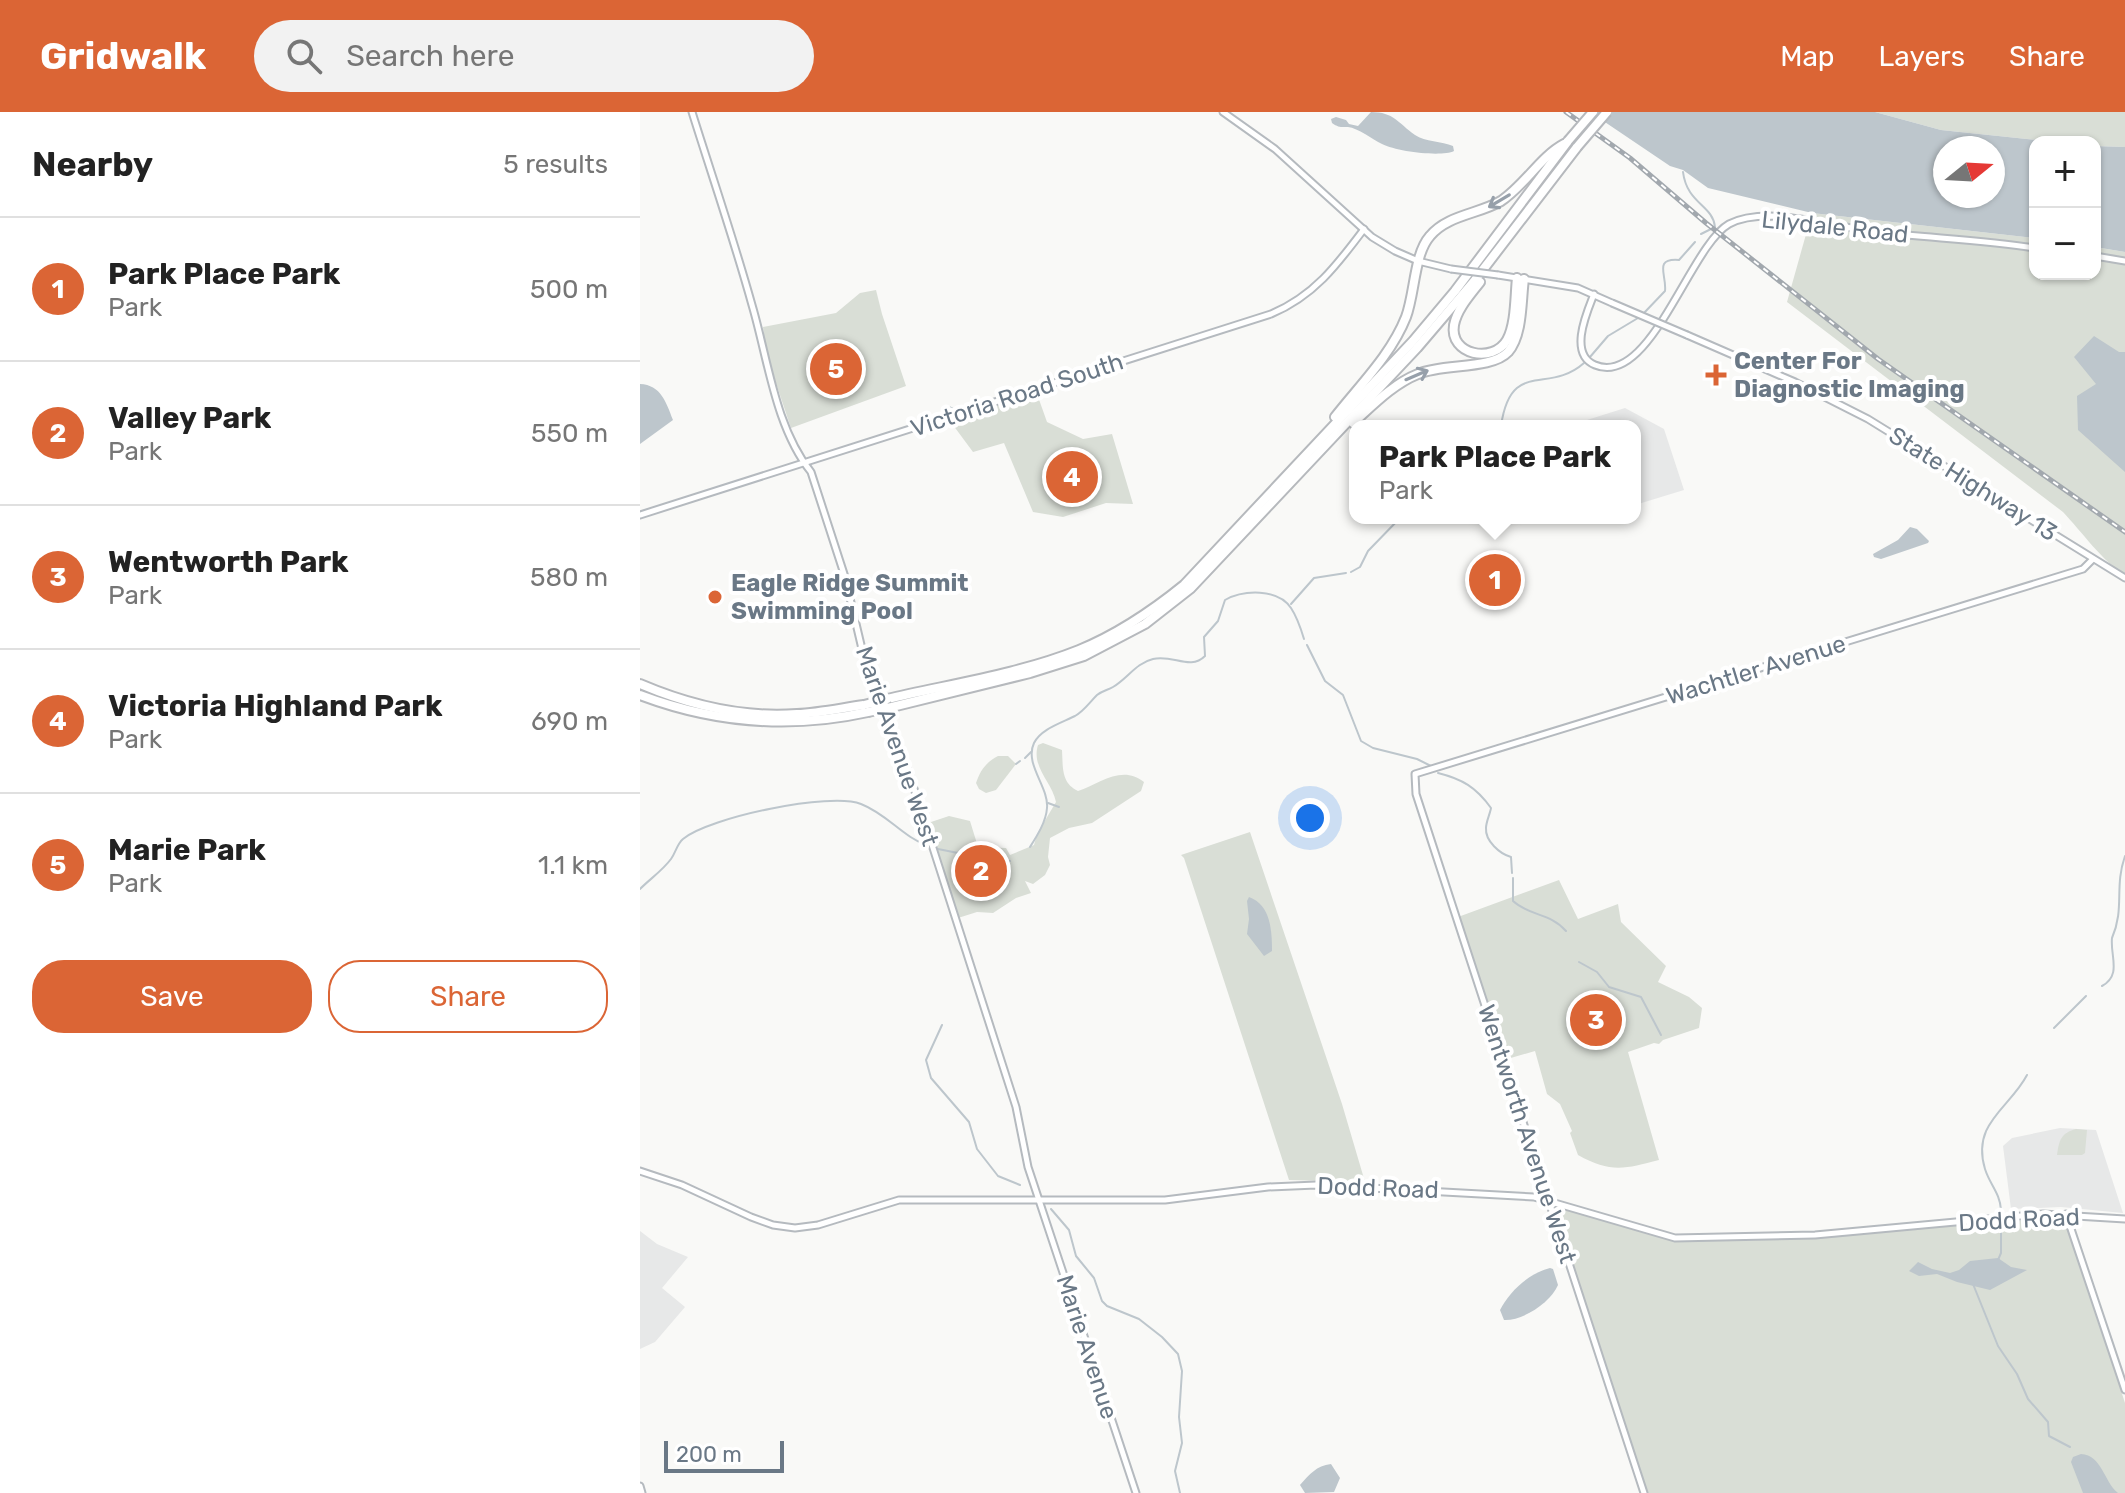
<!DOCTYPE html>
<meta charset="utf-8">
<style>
body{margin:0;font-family:Rubik,sans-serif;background:#f2f2f2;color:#222}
.controls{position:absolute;right:24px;top:24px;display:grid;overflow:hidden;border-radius:16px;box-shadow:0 2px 6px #0004}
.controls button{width:72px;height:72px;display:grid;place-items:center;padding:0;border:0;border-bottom:2px solid #e0e0e0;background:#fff;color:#222;font:40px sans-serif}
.compass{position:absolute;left:1293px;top:24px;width:72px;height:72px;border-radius:50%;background:#fff;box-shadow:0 2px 6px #0004;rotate:72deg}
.scale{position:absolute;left:24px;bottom:20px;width:120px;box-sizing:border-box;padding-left:8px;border:4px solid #6a7886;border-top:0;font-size:22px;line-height:28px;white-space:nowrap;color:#6a7886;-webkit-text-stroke:6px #fff;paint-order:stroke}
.you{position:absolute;left:670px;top:706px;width:28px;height:28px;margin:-20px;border:6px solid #fff;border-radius:50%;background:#1a73e8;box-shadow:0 0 0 12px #1a73e833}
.badge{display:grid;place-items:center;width:52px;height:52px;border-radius:50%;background:#db6535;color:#fff;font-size:26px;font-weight:700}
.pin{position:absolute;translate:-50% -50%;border:4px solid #fff;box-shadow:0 2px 8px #0006}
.popup{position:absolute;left:709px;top:308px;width:292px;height:104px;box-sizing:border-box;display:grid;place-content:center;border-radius:16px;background:#fff;filter:drop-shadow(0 2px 6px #0005);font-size:26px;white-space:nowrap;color:#767676}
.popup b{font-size:30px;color:#222}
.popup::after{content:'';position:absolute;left:50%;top:100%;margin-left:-16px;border:16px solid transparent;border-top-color:#fff}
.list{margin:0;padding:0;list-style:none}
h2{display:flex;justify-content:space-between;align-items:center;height:104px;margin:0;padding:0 32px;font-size:34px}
h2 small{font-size:26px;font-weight:400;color:#767676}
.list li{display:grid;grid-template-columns:52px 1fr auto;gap:24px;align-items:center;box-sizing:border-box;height:144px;padding:0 32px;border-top:2px solid #e0e0e0}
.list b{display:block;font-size:30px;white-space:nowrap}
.list p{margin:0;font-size:26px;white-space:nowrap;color:#767676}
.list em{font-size:26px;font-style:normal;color:#767676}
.actions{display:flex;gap:16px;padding:24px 32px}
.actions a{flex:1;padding:18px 0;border:2px solid #db6535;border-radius:32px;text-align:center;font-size:28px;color:#db6535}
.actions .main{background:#db6535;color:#fff}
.icon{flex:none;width:44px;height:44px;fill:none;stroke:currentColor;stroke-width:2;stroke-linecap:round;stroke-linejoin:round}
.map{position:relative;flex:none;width:1485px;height:1381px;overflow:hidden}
header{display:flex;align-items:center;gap:48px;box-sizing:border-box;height:112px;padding:0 40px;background:#db6535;color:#fff}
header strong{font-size:38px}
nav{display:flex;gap:44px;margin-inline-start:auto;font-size:28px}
.search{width:560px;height:72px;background:#f2f2f2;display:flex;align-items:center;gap:20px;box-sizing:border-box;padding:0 28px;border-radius:44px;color:#767676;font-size:30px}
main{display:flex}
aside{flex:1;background:#fff}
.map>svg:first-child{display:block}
.built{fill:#e7e8e8}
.green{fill:#d9ded6}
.water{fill:#bdc6cc;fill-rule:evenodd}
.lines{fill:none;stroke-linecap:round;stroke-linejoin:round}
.stream{stroke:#bdc6cc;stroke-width:2}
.secondary-casing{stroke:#b5babf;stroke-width:9}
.highway-casing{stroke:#b6b9bd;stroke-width:12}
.secondary{stroke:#fff;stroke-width:5}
.highway{stroke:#fff;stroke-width:8}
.rail-casing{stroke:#a2a8ae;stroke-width:5}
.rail{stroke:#fff;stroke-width:2;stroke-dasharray:6;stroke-linecap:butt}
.secondary-bridge-casing{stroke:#b5babf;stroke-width:9;stroke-linecap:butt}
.highway-bridge-casing{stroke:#b6b9bd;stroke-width:12;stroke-linecap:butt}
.secondary-bridge{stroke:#fff;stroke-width:5}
.highway-bridge{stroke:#fff;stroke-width:8}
.oneway{stroke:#97a0aa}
.poi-dot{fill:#db6535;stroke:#fff;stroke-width:3}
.labels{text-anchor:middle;stroke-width:8;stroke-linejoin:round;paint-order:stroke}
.street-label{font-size:24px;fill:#6a7886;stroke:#fff}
.poi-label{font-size:24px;font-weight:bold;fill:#6a7886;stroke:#fff;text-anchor:start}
</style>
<header>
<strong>Gridwalk</strong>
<div class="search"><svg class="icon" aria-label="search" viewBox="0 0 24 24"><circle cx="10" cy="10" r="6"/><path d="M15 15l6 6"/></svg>Search here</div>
<nav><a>Map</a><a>Layers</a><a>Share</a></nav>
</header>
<main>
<aside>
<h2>Nearby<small>5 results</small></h2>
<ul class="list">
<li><span class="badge">1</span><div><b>Park Place Park</b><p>Park</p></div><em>500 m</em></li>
<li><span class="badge">2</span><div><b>Valley Park</b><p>Park</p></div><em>550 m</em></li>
<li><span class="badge">3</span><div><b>Wentworth Park</b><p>Park</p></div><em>580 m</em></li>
<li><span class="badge">4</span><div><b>Victoria Highland Park</b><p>Park</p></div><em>690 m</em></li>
<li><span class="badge">5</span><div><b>Marie Park</b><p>Park</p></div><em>1.1 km</em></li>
</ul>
<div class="actions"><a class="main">Save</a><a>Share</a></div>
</aside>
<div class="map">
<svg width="1485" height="1381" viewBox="0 0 1485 1381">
<rect width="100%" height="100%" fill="#f9f9f7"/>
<g class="built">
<path d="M985,296l39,21 20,61 -49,15v-79h-67z"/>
<path d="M1420,1016l36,2 27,83 -62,-6 -50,2 -8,-63 9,-8z"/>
<path d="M0,1119l17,13 31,13 -26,31 23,19 -30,35 -15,7z"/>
</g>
<g class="green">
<path d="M1235,0h250v35l-30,-1v-4h-39l-115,-12z"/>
<path d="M1172,101l223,25v36h60v-27l30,5v323c-21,-12 -44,-44 -62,-63l-276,-210z"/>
<path d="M236,178l6,24 24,72 -115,42 -25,-75 -3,-26 73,-14 24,-20z"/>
<path d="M396,279l11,31 36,17 29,-5 21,70 -27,-1 -43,14 -30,-5 -29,-69 -31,9 -20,-27 3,-6z"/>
<path d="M867,445l9,28 -34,11 -7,-22 3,-1 -2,-6z"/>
<path d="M403,631l19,7c1,17 -1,33 16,41 21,-7 44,-27 66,-9l-3,9 -49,32 -23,5 -19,10 -2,19 2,8 -5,10 -12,9 -8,-3 6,12 -15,5 -23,15 -16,-1 -19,6 -30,-95 21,-7 21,5 8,26 28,1 4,7 24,-10 3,-11 19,-32c-4,-20 -25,-35 -18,-57z"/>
<path d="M358,644h10l8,8 -20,26 -10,3 -7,-4 -3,-6c4,-12 10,-21 22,-27z"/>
<path d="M610,720l92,272 23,78 -76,-2 -105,-322 -3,-3z"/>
<path d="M919,768l19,39 40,-15 3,18 45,44 -8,16 31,15 13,11 -3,20 -36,12 -4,4 -5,-1 -26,9 31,108c-34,9 -49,13 -81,-5l-8,-22 2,-2 -12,-27 -13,-10 -12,-43 -31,9 -46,-143z"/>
<path d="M1436,1017l11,1 -2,23 -3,2h-25c2,-15 4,-22 19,-26z"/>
<path d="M911,1092l111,34 62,3 74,-2 267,-22 60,186v90h-479z"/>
</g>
<g class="water">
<path d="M731,0c23,0 27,11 44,23 10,7 27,6 38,11l1,5c-12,6 -56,1 -72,-7 -10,-5 -24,-16 -34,-17 -6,0 -9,1 -16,-4l-1,-4 5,-2 10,3 3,4 9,2z"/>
<path d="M950,0h285l66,18 115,12h-21v96l-223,-25 -104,-25 -25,-18 -13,-4zM1305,36h48v48h-48z"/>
<path d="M1455,34l30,1v105l-30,-5z"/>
<path d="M1454,224l25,16h6v120l-47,-42 -1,-34 19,-12 -22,-27z"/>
<path d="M201,235c10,4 20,12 18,23 -16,16 -42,14 -45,-11l10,-11z"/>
<path d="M0,272c21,1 26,18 33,36l-33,24z"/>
<path d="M1270,415l7,2 12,12 -1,2 -47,16 -7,-2 -1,-3 25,-14z"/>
<path d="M609,785c22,8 23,34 23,54l-8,5 -17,-22 2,-15 -2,-18z"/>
<path d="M1358,1146l13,9 16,3 -37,20 -33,-8 -20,-8 -18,2 -10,-5 9,-9 14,7 18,4 9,-3 11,-9z"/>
<path d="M910,1156l3,1 5,16c-7,17 -35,36 -54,35l-4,-10c9,-18 29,-37 50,-42z"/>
<path d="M1441,1342c21,1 23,28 37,39h-35l-12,-31 2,-5z"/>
<path d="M691,1352l9,14 -6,14 -29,1 -5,-8c10,-11 16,-19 31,-21z"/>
</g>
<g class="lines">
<g class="stream">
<path d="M1043,60c4,32 30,33 32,55l-14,7"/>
<path d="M1003,202l22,-23c2,-16 -12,-33 14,-31l16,-18"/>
<path d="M950,245l18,-21 30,-18"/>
<path d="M309,295l4,2"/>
<path d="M861,314c10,-68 47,-31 83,-63"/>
<path d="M711,460l9,-5 8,-16 32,-33"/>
<path d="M651,492l23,-26 32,-5"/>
<path d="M667,533l18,36 18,14 18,46 12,7 44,11 14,7"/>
<path d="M385,646l6,-6"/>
<path d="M376,652l4,-3"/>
<path d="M798,661c24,6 38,14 53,35 -1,6 -5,14 -5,20 -1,13 14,26 25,29l1,16"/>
<path d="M408,691l11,4"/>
<path d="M390,735c7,-11 16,-25 17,-39 2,-21 -23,-44 -13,-65 7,-14 27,-20 41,-27 9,-5 14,-13 22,-21 5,-4 11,-5 16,-8 15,-9 23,-24 40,-28 20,-5 37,12 52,-3l-1,-19 14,-16 7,-21c18,-10 53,-12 66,8 6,9 10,21 13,31"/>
<path d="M298,737l25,5"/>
<path d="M328,743l42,6"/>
<path d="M873,766v23c16,15 38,12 53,30"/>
<path d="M0,777c10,-10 23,-19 31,-30 5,-7 6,-15 12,-20 27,-22 147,-47 178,-35 26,10 42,33 67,42"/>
<path d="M939,850l18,10 12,15 32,10 20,38"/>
<path d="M1462,874c20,-11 8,-30 10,-48 13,-30 2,-51 13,-82"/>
<path d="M302,913l-16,35 5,18 38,44 8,27 21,27 22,9"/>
<path d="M1414,916l32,-32"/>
<path d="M411,1097l18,21 7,26 18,22 8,23 5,5 32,13 23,18 16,17 4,17 -3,46 3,26 -7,28 5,22"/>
<path d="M1361,1098c-1,-17 -11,-25 -16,-41 -14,-46 25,-61 42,-94"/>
<path d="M1358,1148l3,-7v-27"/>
<path d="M1333,1172l25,62 19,28 11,25 20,23 1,14 21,11"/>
</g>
<defs>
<g id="secondary">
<path d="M52,0c20,64 42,128 60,193 16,54 23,122 59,167l34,105 17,72 25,78 22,46 107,334 12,60 108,326"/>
<path d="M583,0l52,37 97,88 23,14 23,10 33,8"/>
<path d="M1455,144l30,5"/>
<path d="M858,163l80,13 34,15"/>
<path d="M954,182c-7,18 -26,60 1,71 55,23 95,-119 134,-141 13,-7 27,-8 41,-8 36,1 72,12 108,16 52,6 105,8 157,16"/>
<path d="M1047,223l108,47 73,37 257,159"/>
<path d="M0,403l631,-201c43,-18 66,-49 93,-85"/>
<path d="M0,1059l42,14 69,32 22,8 22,3 23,-3 81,-25h266l103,-13 48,-2 218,12 141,41 140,-3 228,-21 82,5"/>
<path d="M1426,1102l59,176"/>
<path d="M0,1374l2,7"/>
<path d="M1004,1381l-228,-699 -1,-20 668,-205 10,-10"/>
</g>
<g id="highway">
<path d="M840,170c-10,13 -23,27 -26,43 -5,30 39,39 53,15 9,-16 8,-44 10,-62"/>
<path d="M695,305c25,-32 56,-62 71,-100 9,-24 8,-63 24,-81 17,-21 49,-22 71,-35 24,-16 39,-44 63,-57"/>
<path d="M713,311c20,-18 40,-39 65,-49 25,-11 73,-4 90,-22 15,-17 13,-52 16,-73"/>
<path d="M0,572c49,21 103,34 157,30 22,-1 45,-6 67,-9"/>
<path d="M0,583c74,28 151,34 228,17"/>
<path d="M247,587c64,-15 132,-25 192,-49 39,-16 73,-39 105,-65l229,-244 42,-50 113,-150"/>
<path d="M252,595l138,-34 54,-17 61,-32 46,-36 226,-240 58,-68 102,-133"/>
</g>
</defs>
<use href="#secondary" class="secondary-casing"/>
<use href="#highway" class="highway-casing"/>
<use href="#secondary" class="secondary"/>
<use href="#highway" class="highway"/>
<defs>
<path id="rail" d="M926,0l64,46 76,65 172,136 247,173"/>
</defs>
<use href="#rail" class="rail-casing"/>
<use href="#rail" class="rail"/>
<defs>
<g id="secondary-bridge">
<path d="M811,157l47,6"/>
<path d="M972,191l75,32"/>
</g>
<g id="highway-bridge">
<path d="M928,29l25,-29"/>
<path d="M937,35l30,-35"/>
<path d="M224,593l23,-6"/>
<path d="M228,600l24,-5"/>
</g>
</defs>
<use href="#secondary-bridge" class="secondary-bridge-casing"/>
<use href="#highway-bridge" class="highway-bridge-casing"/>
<use href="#secondary-bridge" class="secondary-bridge"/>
<use href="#highway-bridge" class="highway-bridge"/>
</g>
<defs><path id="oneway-shaft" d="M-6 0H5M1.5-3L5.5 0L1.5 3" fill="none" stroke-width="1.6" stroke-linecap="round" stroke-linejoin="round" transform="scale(2)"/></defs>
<g class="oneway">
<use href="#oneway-shaft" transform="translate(859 89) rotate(149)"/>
<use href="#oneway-shaft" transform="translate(777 263) rotate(-23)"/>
</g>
<g class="poi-dot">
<path d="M1072 251h8v8h8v8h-8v8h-8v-8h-8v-8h8z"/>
<circle cx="75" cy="485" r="8"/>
</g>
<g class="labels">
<g class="street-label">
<text transform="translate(1195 115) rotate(6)" y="8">Lilydale Road</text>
<text transform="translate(377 283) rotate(-18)" y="8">Victoria Road South</text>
<text transform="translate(1333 372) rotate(32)" y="8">State Highway 13</text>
<text transform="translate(1116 558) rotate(-17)" y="8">Wachtler Avenue</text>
<text transform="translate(257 634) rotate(71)" y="8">Marie Avenue West</text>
<text transform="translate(887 1022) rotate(72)" y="8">Wentworth Avenue West</text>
<text transform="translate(738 1076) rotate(2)" y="8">Dodd Road</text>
<text transform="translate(1379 1108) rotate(-3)" y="8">Dodd Road</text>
<text transform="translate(447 1235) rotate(72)" y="8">Marie Avenue</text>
</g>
<g class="poi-label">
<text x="1094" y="257">Center For<tspan x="1094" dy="28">Diagnostic Imaging</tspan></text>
<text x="91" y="479">Eagle Ridge Summit<tspan x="91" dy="28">Swimming Pool</tspan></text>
</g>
</g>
</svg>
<div class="controls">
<button>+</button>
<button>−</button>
</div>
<svg class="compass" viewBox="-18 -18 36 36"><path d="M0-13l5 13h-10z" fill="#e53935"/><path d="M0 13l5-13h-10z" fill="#767676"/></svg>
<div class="scale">200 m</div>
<div class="you"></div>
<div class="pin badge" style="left:855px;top:468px">1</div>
<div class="popup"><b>Park Place Park</b>Park</div>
<div class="pin badge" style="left:341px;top:759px">2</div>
<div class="pin badge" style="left:956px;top:908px">3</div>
<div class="pin badge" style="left:432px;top:365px">4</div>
<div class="pin badge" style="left:196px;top:257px">5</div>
</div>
</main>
